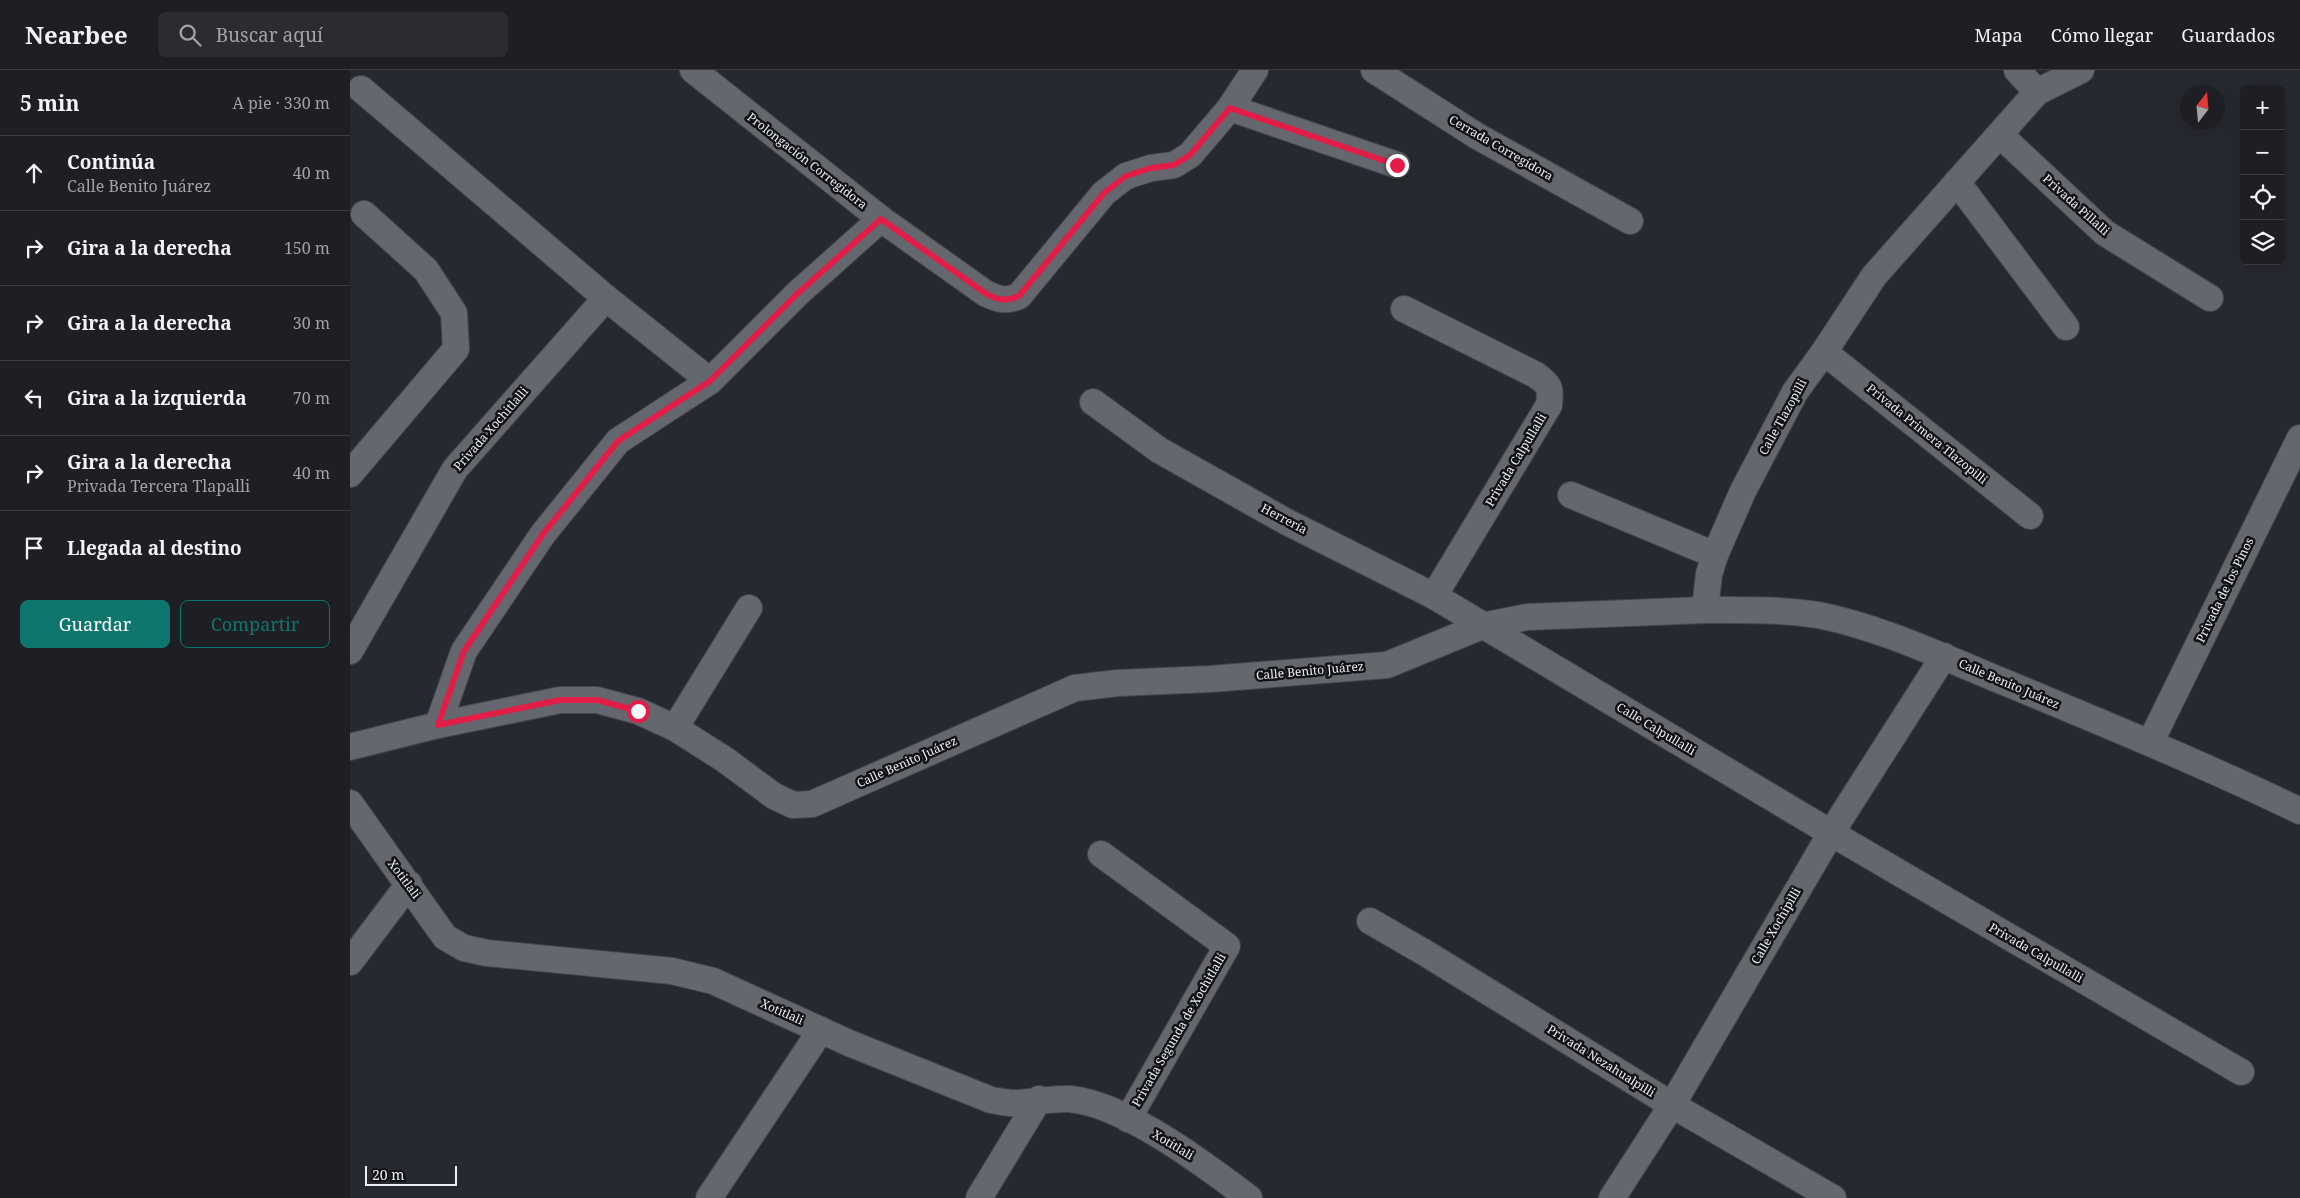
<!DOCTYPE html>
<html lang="es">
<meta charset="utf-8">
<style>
body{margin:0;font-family:"Noto Serif",serif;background:#2a2c31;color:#f1f3f6}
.controls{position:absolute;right:15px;top:15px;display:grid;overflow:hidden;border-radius:8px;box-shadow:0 5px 20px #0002}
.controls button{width:45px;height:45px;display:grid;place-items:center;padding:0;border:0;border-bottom:1px solid #3b3d41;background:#1d1f24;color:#f1f3f6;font:25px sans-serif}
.compass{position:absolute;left:1830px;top:15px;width:45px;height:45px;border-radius:50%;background:#1d1f24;box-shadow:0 5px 20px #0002;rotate:16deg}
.scale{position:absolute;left:15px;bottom:12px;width:92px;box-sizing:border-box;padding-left:5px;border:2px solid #edeef3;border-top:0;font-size:14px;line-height:18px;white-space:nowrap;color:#edeef3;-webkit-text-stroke:4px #111215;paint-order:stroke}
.stop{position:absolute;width:15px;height:15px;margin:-11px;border:4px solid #e11d48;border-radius:50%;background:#fff}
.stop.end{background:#e11d48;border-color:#fff;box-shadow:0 1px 5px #0008}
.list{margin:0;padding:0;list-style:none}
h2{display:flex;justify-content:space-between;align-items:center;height:65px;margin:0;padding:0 20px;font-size:21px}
h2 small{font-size:16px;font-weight:400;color:#a0a2a6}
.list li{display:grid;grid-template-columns:32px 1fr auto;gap:15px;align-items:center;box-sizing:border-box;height:75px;padding:0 20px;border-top:1px solid #3b3d41}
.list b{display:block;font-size:19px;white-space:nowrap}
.list p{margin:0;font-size:16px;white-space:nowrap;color:#a0a2a6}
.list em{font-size:16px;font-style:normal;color:#a0a2a6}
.actions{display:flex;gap:10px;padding:15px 20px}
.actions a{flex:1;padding:11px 0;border:1px solid #0f766e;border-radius:8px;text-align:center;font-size:18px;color:#0f766e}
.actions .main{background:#0f766e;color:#fff}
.icon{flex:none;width:28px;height:28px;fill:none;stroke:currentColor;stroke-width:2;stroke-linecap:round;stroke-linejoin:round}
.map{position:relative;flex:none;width:1950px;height:1128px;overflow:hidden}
header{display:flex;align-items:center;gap:30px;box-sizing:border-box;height:70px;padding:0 25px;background:#1d1f24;border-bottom:1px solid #3b3d41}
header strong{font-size:24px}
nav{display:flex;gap:28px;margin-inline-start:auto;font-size:18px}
.search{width:350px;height:45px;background:#2a2c31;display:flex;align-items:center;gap:12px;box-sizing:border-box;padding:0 18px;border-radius:8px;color:#a0a2a6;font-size:19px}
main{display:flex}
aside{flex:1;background:#1d1f24}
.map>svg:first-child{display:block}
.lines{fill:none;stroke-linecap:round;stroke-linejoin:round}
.minor-casing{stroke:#45464d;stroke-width:28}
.minor{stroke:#65676f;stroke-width:26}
.route{stroke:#e11d48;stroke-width:6}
.labels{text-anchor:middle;stroke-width:5;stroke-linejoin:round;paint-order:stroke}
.street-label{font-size:12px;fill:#edeef3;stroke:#111215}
</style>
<header>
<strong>Nearbee</strong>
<div class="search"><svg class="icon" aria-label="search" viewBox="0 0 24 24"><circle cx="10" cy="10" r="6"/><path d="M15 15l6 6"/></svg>Buscar aquí</div>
<nav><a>Mapa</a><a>Cómo llegar</a><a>Guardados</a></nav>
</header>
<main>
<aside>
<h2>5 min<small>A pie · 330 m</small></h2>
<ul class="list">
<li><svg class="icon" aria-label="ahead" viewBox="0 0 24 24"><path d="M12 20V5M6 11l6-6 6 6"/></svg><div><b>Continúa</b><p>Calle Benito Juárez</p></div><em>40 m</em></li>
<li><svg class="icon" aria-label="right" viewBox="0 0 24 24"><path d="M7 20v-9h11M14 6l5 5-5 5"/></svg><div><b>Gira a la derecha</b></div><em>150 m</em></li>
<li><svg class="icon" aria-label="right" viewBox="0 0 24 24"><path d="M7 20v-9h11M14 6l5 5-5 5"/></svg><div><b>Gira a la derecha</b></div><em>30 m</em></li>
<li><svg class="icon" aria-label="left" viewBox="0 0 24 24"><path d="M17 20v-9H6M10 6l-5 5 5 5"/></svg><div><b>Gira a la izquierda</b></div><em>70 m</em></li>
<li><svg class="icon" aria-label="right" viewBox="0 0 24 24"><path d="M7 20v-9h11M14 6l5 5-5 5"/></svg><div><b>Gira a la derecha</b><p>Privada Tercera Tlapalli</p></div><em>40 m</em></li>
<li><svg class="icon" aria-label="arrive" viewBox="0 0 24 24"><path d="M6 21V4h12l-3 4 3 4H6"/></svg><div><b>Llegada al destino</b></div></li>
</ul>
<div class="actions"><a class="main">Guardar</a><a>Compartir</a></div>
</aside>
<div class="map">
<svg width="1950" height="1128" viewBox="0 0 1950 1128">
<rect width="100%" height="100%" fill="#272930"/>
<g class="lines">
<defs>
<g id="minor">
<path d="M343,0l188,149 104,74c12,6 21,9 34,3l85,-103 22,-17 25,-8 23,-3 16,-10 40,-47 25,-38"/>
<path d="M1024,0l103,66 153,85"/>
<path d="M1667,0l20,22"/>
<path d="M11,19l245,209 104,83"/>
<path d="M880,38l167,57"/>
<path d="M1650,65l105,98 105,65"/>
<path d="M1607,112l109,145"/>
<path d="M1054,239l132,66c14,10 15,13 13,30l-115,191"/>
<path d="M1474,282l206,164"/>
<path d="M743,332l66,48 126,71 149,75 397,237 410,239"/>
<path d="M0,404l106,-125 -2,-36 -28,-43 -62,-56"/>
<path d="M1221,425l144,60"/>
<path d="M1355,540c37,0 76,-1 113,5 66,13 129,44 191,69 98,41 196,81 291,127"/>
<path d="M0,581l105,-182 151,-171"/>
<path d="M88,655l26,-74 79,-117 75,-93 92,-60 87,-87 84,-75"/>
<path d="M325,658l74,-120"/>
<path d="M1800,673l150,-305"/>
<path d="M0,677l88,-22 122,-25h37l41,11 37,17 49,31 50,37 19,9 19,-1 263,-116 43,-5 92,-4 177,-14 95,-39 45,-9 178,-7 4,-36 6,-19 28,-64 52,-99 29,-40 50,-76 163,-184 44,-22"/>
<path d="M0,733l95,134 19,11 23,5 185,18 41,10 136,62 142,57c7,1 15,3 22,3 19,0 38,-5 57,-4 55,5 135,66 179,99"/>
<path d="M751,784l126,92 -99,173"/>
<path d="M1020,851l57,33 245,151 161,93"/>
<path d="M0,892l59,-78"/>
<path d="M359,1128l112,-168"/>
<path d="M629,1128l60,-99"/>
<path d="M1262,1128l60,-93 159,-272 113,-177"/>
</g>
</defs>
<use href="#minor" class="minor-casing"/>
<use href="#minor" class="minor"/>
</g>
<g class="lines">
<path class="route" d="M288,641l-41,-11h-37l-122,25 26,-74 79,-117 75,-93 92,-60 87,-87 84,-75 104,74c12,7 21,9 34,3l85,-103 22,-17 25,-8 23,-3 16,-10 40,-47 167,57"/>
</g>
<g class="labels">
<g class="street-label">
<text transform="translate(1151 78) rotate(30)" y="4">Cerrada Corregidora</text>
<text transform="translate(457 91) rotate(38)" y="4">Prolongación Corregidora</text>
<text transform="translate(1726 135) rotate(42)" y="4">Privada Pillalli</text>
<text transform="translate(1433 347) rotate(-61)" y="4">Calle Tlazopilli</text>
<text transform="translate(141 359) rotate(-49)" y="4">Privada Xochitlalli</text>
<text transform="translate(1577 364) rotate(39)" y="4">Privada Primera Tlazopilli</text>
<text transform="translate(1166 390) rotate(-59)" y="4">Privada Calpullalli</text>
<text transform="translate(934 449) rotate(28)" y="4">Herrería</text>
<text transform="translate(1875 520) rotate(-64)" y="4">Privada de los Pinos</text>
<text transform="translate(960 601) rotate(-5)" y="4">Calle Benito Juárez</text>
<text transform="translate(1659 614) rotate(23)" y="4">Calle Benito Juárez</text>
<text transform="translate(1306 659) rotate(31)" y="4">Calle Calpullalli</text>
<text transform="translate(557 692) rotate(-24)" y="4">Calle Benito Juárez</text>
<text transform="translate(54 809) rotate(53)" y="4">Xotitlali</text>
<text transform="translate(1426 856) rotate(-60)" y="4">Calle Xochipilli</text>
<text transform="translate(1686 883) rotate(30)" y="4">Privada Calpullalli</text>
<text transform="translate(432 942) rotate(24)" y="4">Xotitlali</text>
<text transform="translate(829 960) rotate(-60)" y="4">Privada Segunda de Xochitlalli</text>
<text transform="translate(1251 991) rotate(32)" y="4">Privada Nezahualpilli</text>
<text transform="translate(823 1075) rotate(31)" y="4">Xotitlali</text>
</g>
</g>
</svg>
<div class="controls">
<button>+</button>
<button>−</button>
<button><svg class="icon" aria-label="locate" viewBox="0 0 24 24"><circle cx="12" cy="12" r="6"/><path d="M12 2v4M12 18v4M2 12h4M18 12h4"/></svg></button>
<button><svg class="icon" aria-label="layers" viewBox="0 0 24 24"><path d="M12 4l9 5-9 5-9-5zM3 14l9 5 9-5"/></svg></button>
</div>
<svg class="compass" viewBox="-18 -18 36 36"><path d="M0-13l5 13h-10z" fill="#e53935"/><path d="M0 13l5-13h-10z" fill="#a0a2a6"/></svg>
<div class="scale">20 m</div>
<div class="stop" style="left:288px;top:641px"></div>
<div class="stop end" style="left:1047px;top:95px"></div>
</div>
</main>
